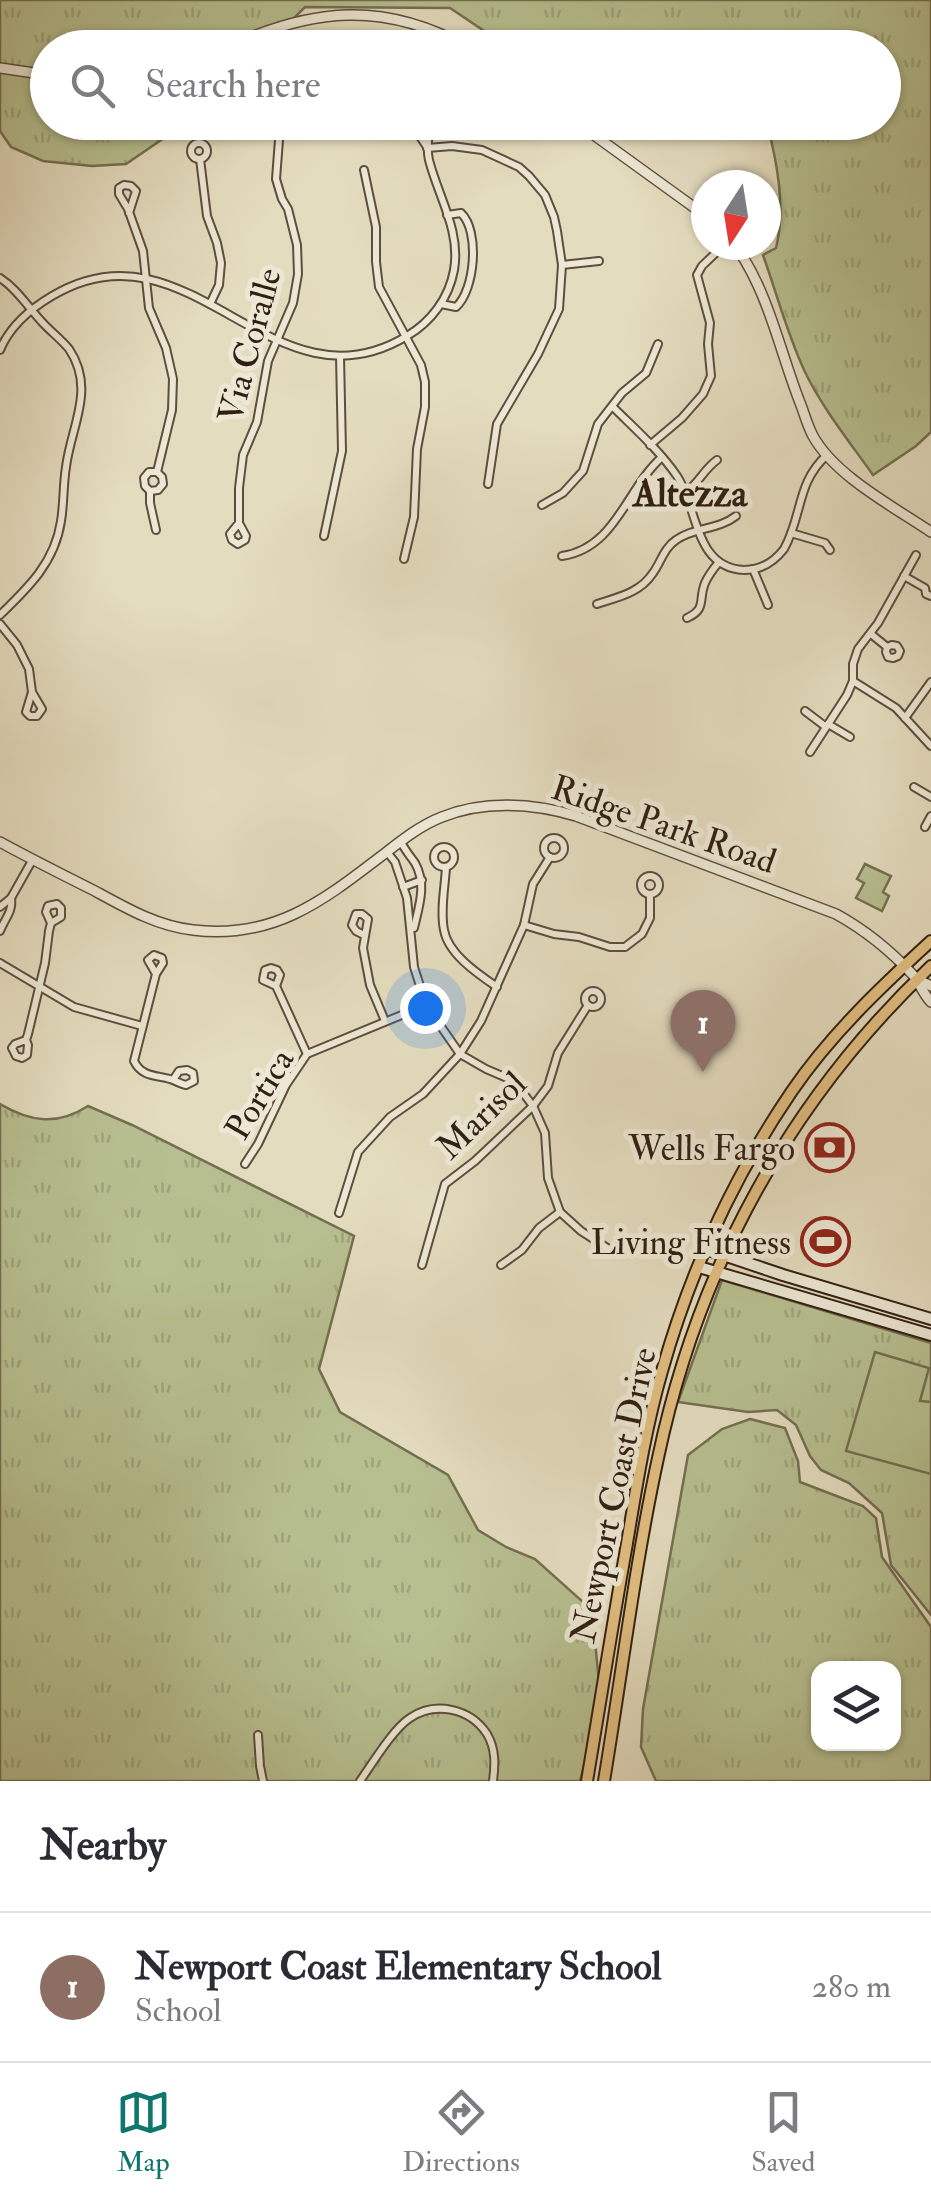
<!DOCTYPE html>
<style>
body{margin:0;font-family:"IM FELL Double Pica",serif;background:#f7f7f7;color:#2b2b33}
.controls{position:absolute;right:30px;bottom:30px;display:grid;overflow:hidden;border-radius:20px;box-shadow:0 2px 8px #0004}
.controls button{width:90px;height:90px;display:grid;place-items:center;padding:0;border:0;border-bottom:2px solid #e1e1e2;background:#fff;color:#2b2b33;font:50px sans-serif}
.compass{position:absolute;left:691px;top:170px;width:90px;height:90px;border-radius:50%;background:#fff;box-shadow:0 2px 8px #0004;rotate:192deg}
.you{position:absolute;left:425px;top:1008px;width:35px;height:35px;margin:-25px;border:8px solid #fff;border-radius:50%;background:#1a73e8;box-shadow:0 0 0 15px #1a73e833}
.badge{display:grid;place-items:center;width:65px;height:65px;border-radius:50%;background:#0f766e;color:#fff;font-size:32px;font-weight:700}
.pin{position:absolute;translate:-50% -82px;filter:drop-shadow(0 2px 5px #0008)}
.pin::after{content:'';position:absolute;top:52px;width:35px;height:30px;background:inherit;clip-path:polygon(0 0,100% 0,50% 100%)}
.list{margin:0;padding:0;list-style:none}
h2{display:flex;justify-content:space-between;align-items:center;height:130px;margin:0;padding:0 40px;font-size:42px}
h2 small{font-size:32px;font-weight:400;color:#7c7c81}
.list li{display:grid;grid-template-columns:65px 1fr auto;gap:30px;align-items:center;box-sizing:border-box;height:150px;padding:0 40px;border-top:2px solid #e1e1e2}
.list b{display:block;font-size:38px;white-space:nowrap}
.list p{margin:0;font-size:32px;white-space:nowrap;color:#7c7c81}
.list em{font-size:32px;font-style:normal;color:#7c7c81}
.icon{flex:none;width:55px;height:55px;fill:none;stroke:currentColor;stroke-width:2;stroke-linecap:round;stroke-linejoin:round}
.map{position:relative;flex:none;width:931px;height:1781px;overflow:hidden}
.search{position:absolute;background:#fff;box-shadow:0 2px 8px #0004;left:30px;right:30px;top:30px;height:110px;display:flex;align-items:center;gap:25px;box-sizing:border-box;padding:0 35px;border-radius:55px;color:#7c7c81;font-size:38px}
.sheet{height:280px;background:#fff}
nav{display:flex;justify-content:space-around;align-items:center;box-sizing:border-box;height:140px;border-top:2px solid #e1e1e2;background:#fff;font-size:28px;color:#7c7c81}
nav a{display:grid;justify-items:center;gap:5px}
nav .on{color:#0f766e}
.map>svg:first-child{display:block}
.grass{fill:url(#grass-tufts);stroke:#746f51;stroke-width:2.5;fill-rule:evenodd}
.pitch{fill:#b7bf90;stroke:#746f51;stroke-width:2.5}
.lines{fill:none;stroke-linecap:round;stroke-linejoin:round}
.minor-casing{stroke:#5d4e3d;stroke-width:10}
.tertiary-casing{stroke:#5d4e3d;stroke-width:12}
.secondary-casing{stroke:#301f12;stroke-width:14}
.primary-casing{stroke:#301f12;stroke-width:14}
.minor{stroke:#ede8d5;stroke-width:6}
.tertiary{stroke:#ede8d5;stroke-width:9}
.secondary{stroke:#ede8d5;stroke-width:10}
.primary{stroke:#e2be80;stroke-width:10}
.labels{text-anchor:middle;stroke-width:10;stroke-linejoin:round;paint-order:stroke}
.street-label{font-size:35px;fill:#301f12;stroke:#ede8d5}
.poi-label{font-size:35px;fill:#301f12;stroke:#ede8d5;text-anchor:end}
.neighbourhood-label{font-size:38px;font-weight:bold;fill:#301f12;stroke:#ede8d5}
</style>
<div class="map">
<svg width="931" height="1781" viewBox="0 0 931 1781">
<defs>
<pattern id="grass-tufts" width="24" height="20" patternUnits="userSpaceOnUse" patternTransform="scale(2.5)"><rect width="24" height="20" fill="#b7bf90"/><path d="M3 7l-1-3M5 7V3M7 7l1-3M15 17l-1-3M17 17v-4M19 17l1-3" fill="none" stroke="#9ea47b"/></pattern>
</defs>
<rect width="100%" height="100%" fill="#e4dcbf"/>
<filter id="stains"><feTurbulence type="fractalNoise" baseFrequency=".002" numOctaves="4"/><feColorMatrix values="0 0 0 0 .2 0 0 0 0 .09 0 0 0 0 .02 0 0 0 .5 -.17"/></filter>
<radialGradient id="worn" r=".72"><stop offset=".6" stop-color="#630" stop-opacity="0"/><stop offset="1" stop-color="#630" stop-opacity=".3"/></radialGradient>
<g class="grass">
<path d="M0,0h931v432l-15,14 -43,29c-24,-34 -50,-66 -68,-103 -18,-38 -28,-78 -42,-117l13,-7c10,-41 1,-86 -9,-125l117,-1v-74l-376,-1 -58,-39 -145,-1 -40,40 -217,1v74l138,1 -60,41 -34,2 -49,-5 -32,-14 -11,-16z"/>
<path d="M0,1104c31,18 57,22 88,2l44,19 222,111 -35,133 21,43 108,63 30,55 28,17 29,12 57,51 9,93 -21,78h-580z"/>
<path d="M722,1280l209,63v272l-40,-50 -9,-52 -33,-30 -28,-13 -11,-14 -14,-31 -19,-15 -29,2 -70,-10z"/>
<path d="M750,1419l35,9 13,33 2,21 63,24 13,12 6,39 49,70v154h-275l-15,-34 2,-38 45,-254 34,-26zM818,1668h76v76h-76z"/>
</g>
<g class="pitch">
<path d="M865,864l26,12 -8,16 6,4 -7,15 -26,-13 8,-15 -7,-4z"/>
<path d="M875,1352l54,16 -9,33 11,1v72l-85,-23z"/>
</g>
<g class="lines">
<defs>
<g id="minor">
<path d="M418,122l1,13 8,12"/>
<circle cx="199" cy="151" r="8"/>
<path d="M427,148l25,-2 30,4 37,17 10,9 16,19 9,22 3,14 5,34 -3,44 -21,45 -41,70 -9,60"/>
<path d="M200,159l7,57 10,27 4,20 -2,22 -9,19"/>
<path d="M364,170l12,57v35l3,25 42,78 4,17v25l-8,42 -3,68 -10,42"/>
<path d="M129,213l7,-22 -5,-5 -7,-1 -5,3v6l9,15 15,42 6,57 17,40 7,31 -1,31 -15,62 5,5 1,7 -5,6 -8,1 -5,-5 -1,-8 5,-6h8"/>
<path d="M562,265l37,-4"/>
<path d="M0,278c17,11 28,29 42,44 9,10 19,17 27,27 27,40 2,77 -3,118 -3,18 -2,36 -5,54 -6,41 -32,66 -61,94"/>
<path d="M441,304l15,3c19,-17 24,-76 5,-94l-14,2"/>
<path d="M0,350c10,-24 30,-41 52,-54 138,-83 220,122 355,40 24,-14 42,-38 47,-66 7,-39 -16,-74 -25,-110 -3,-12 0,-25 0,-38"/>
<path d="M613,407c22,22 46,43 64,69 21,31 17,92 67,94 17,0 30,-8 40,-21 19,-34 12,-66 43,-94"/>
<path d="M650,445l32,-27 21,-24 8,-18 -3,-32 2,-21 -13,-48 5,-9 22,-21"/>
<path d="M150,491v12l6,27"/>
<path d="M686,492c13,-9 18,-23 31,-32"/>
<path d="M542,505l21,-12 20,-22 15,-47 24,-31 24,-20 12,-29"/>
<path d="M239,523l-9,11 2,6 6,4 7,-4 1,-4 -7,-13v-35l4,-33 14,-33 11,-61 25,-58 5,-29 -1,-29 -9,-36 -6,-10 -6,-20 3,-39 -4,-18"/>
<path d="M791,533l34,10 5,7"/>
<path d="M324,536l18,-85 -2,-95"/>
<path d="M562,556c54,-8 64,-67 100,-99"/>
<path d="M753,569l15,36"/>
<path d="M904,576l21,12 1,6 5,2"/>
<path d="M597,604c21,-7 43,-11 56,-31 8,-11 11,-25 23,-33 18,-13 42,-10 60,-24"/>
<path d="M687,618c20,-9 11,-18 18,-35 3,-7 9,-15 14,-21"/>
<path d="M0,624l17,21 12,24 3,23 10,17 -5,7h-7l-4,-4 6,-20"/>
<path d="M871,634l16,13 5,-2 5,1 3,5 -2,5 -5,2 -5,-1 -2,-5 1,-5"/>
<path d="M853,681l43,27 35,38"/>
<path d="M805,711l21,16"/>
<path d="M905,718l26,-36"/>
<path d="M828,724l22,13"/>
<path d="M810,752l37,-57 6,-14v-17l5,-15 20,-26 38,-68"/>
<path d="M914,787l17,10"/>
<path d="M925,827l6,-11"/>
<circle cx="554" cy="848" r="10"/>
<path d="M401,842c4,8 9,14 14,21 12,21 4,43 -1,65"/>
<circle cx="444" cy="857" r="10"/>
<path d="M387,852l8,10 12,36 7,69 12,38 34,49 26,15 28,12 19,25 12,27 3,45 12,34 21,19 31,20"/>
<path d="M446,867c-1,20 -6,43 -2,63 4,24 34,44 53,57"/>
<circle cx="650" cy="885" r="9"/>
<path d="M403,887l19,-7"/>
<path d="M0,907l11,-9 22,-39"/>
<path d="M524,925l30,9 25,3 31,10h15l17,-13 8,-16v-23"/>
<path d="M0,931c5,-13 13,-19 11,-33"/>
<path d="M364,935l-8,-4 -4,-6 4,-11h6l6,5 -5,29 7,37 15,36"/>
<path d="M0,963l74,44 68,19"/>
<path d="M156,974l-8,-14 6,-5 8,3 1,5 -7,11 -22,87c8,16 21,14 36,18 6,2 11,5 16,6l8,-4 -1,-8 -6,-3 -8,1 -6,9"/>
<path d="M276,986l4,-11 -3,-5 -6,-2 -6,2 -2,10 13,6 31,68"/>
<circle cx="593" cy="999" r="8"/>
<path d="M26,1040l2,5 -1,10 -5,3 -6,-2 -4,-8 3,-4 11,-4 2,-6 17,-71 4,-32 2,-8 10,-6v-9l-4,-4 -9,2 -2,6 5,11"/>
<path d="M245,1164l13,-20 28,-59 21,-31 119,-49"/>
<path d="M339,1213l19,-61 32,-35 33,-23 37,-40 21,-33 43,-96 9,-41 17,-27"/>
<path d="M422,1265l23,-81 30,-23 58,-55 15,-20 10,-33 30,-48"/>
<path d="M501,1265l21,-15 17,-22 21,-16"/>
<path d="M258,1735l2,31 3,15"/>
<path d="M360,1781c12,-17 33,-52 50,-63 25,-17 60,-10 77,16 9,15 8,31 6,47"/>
</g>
<g id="tertiary">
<path d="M226,48c85,-40 158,-48 243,0"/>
<path d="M0,68l48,7"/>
<path d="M576,122l130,94"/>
<path d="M735,245c33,46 44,103 64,155 5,12 8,25 14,36 22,40 81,71 118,96"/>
<path d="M0,842c31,17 63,33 95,49 31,17 62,35 98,39 81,10 131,-30 191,-76 18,-14 37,-29 58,-37 42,-17 91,-14 134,-1l260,98c29,16 54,36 77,61 7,8 10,19 18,27"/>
<path d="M917,979l14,7"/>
</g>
<g id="secondary">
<path d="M706,1249l77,26 148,44"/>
<path d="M699,1267l232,68"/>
</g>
<g id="primary">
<path d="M587,1781c13,-77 25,-154 39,-232 10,-59 19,-119 36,-178 28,-99 72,-195 130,-280 39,-57 89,-104 139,-150"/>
<path d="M604,1781c18,-108 31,-217 54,-323 40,-191 132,-358 273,-492"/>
</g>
</defs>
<use href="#minor" class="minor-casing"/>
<use href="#tertiary" class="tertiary-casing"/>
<use href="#secondary" class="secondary-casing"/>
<use href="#primary" class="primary-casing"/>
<use href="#minor" class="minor"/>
<use href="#tertiary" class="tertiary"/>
<use href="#secondary" class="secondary"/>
<use href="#primary" class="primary"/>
</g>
<defs>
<symbol id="bank-ring" viewBox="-11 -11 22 22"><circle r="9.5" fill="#ede8d5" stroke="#8f2418" stroke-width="1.5"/><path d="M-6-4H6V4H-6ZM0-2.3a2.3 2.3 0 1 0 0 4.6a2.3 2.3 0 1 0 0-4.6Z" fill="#8f2418"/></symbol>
<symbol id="stadium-ring" viewBox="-11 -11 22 22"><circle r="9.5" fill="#ede8d5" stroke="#8f2418" stroke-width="1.5"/><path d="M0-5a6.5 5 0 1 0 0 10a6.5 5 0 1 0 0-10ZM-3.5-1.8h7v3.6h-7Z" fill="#8f2418"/></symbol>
</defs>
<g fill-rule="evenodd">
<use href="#bank-ring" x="802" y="1120" width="55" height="55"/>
<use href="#stadium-ring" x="798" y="1214" width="55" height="55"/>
</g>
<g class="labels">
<g class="street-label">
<text transform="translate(249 345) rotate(-75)" y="12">Via Coralle</text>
<text transform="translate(664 824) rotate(19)" y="12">Ridge Park Road</text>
<text transform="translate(259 1094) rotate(-59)" y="12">Portica</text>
<text transform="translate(481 1115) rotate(-44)" y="12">Marisol</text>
<text transform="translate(613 1495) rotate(-78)" y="12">Newport Coast Drive</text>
</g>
<g class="poi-label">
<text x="795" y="1160">Wells Fargo</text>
<text x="791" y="1254">Living Fitness</text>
</g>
<g class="neighbourhood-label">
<text x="690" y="506">Altezza</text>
</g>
</g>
<rect width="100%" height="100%" filter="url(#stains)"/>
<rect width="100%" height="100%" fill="url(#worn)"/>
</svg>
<div class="controls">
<button><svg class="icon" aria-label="layers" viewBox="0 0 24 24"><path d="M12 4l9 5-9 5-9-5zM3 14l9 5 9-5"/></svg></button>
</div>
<svg class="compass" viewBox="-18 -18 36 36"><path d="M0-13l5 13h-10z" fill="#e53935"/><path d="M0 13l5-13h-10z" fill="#7c7c81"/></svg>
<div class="you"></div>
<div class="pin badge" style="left:703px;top:1072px;background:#8d6e63">1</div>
<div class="search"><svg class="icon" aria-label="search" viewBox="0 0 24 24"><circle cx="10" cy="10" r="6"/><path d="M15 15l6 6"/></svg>Search here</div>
</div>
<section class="sheet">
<h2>Nearby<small></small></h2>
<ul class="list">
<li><span class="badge" style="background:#8d6e63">1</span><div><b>Newport Coast Elementary School</b><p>School</p></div><em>280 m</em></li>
</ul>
</section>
<nav>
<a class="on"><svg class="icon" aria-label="map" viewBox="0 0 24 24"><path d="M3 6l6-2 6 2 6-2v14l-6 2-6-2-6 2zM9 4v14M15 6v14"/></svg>Map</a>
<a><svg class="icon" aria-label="directions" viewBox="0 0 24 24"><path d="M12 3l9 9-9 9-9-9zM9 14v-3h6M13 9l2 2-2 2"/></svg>Directions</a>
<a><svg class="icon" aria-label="saved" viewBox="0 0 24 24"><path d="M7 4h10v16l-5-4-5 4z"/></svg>Saved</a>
</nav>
